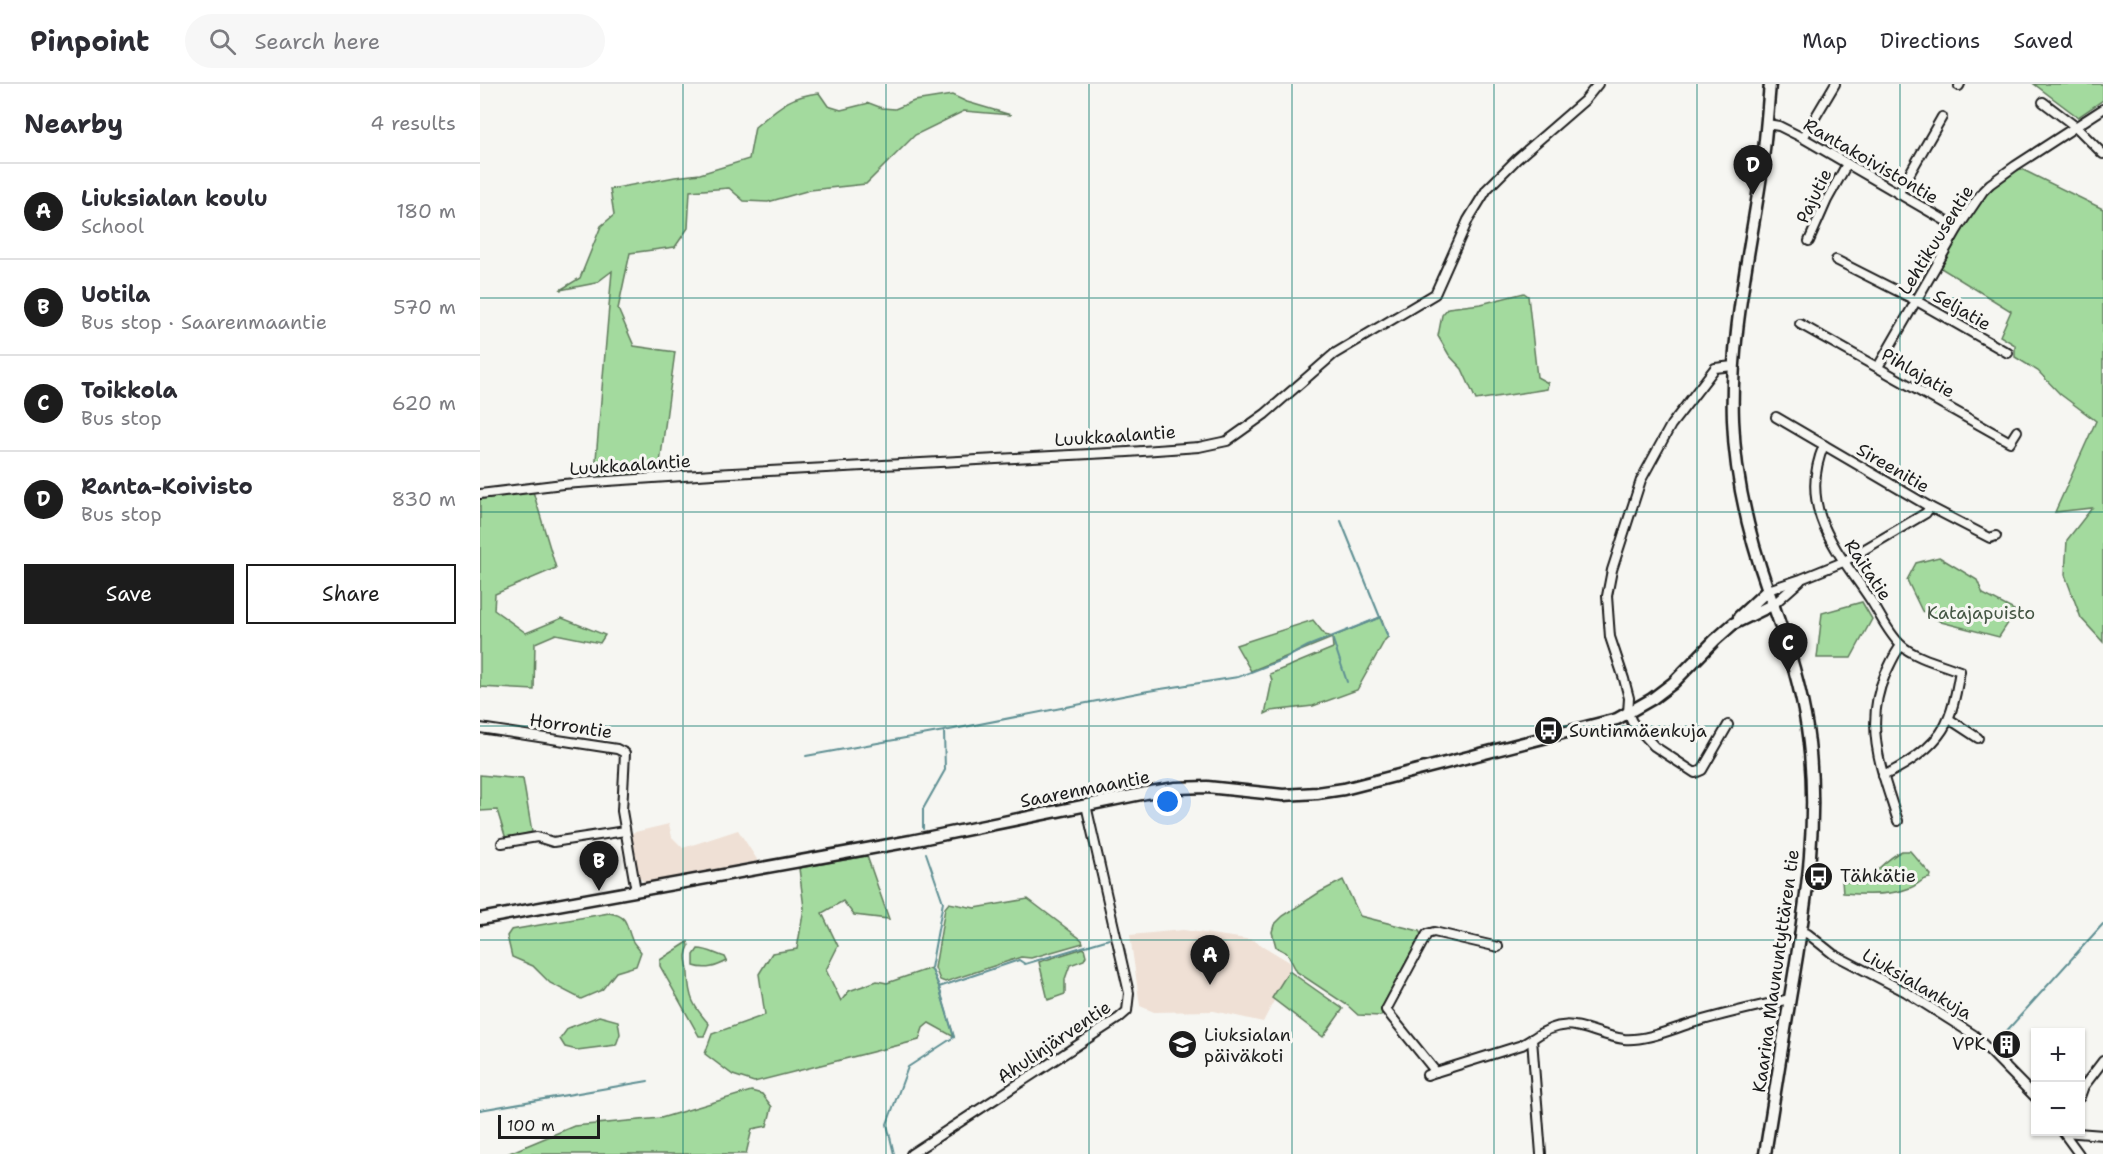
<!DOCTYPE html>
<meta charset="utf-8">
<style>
body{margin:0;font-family:"Shantell Sans",sans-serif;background:#f7f7f7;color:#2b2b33}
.controls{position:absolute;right:18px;bottom:18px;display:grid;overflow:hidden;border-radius:0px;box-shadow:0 2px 4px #0004}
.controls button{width:54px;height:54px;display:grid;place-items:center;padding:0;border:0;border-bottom:2px solid #e1e1e2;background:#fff;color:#2b2b33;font:30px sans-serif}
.scale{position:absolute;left:18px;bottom:15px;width:102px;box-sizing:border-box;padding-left:6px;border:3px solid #1c1c1c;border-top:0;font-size:16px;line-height:21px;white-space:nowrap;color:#1c1c1c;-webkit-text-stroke:4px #f6f6f2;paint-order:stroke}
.you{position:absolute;left:688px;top:718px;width:21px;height:21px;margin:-15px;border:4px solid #fff;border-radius:50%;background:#1a73e8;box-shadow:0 0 0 9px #1a73e833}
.badge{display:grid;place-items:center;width:39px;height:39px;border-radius:50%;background:#1c1c1c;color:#fff;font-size:20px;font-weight:700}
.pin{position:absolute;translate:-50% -50px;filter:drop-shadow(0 2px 3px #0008)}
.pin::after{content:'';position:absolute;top:32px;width:21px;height:18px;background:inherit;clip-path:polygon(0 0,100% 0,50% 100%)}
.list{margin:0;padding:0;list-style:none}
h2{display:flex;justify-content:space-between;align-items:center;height:78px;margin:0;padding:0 24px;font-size:26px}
h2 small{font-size:20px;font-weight:400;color:#7c7c81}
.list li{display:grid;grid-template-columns:39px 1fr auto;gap:18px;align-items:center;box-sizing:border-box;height:96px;padding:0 24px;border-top:2px solid #e1e1e2}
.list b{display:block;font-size:22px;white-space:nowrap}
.list p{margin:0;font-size:20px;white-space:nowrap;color:#7c7c81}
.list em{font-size:20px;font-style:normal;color:#7c7c81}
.actions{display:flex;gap:12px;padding:18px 24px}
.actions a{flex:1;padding:14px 0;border:2px solid #1c1c1c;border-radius:0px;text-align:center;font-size:21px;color:#1c1c1c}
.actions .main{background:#1c1c1c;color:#fff}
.icon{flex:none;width:33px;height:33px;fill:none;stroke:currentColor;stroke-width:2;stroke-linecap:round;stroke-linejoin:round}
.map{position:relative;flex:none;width:1623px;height:1070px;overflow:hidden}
header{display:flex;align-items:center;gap:36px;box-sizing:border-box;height:84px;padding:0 30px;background:#fff;border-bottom:2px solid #e1e1e2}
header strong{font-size:28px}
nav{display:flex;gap:33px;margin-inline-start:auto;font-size:21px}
.search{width:420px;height:54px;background:#f7f7f7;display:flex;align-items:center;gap:15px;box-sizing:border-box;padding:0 21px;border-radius:33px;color:#7c7c81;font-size:22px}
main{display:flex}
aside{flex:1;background:#fff}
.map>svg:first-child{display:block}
.built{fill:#efe0d5}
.green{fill:#a3da9e;stroke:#607b5d;stroke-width:1.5}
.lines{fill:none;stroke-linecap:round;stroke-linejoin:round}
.stream{stroke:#5e8f93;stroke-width:2}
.street-casing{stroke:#1c1c1c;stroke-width:12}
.secondary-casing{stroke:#1c1c1c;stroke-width:15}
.street{stroke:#f6f6f2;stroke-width:8}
.secondary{stroke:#f6f6f2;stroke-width:10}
.grid{fill:none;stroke:#0f766e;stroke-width:1.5;stroke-opacity:0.55}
.labels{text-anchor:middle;stroke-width:6;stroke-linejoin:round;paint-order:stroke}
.street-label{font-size:18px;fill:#1c1c1c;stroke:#f6f6f2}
.park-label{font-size:18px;fill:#445543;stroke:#f6f6f2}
.poi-label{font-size:18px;fill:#1c1c1c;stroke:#f6f6f2;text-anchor:start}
</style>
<header>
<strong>Pinpoint</strong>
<div class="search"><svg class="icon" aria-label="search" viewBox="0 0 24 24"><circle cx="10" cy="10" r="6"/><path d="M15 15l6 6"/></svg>Search here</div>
<nav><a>Map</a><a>Directions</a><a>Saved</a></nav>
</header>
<main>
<aside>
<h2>Nearby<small>4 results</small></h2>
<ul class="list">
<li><span class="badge">A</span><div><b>Liuksialan koulu</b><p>School</p></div><em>180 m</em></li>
<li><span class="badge">B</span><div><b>Uotila</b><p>Bus stop · Saarenmaantie</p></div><em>570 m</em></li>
<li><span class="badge">C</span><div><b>Toikkola</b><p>Bus stop</p></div><em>620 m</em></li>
<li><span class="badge">D</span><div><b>Ranta-Koivisto</b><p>Bus stop</p></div><em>830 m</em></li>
</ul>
<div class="actions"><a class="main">Save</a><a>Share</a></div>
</aside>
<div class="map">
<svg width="1623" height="1070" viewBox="0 0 1623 1070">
<rect width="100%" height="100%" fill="#f6f6f2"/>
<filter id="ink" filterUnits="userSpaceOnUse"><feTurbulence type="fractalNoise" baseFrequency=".0167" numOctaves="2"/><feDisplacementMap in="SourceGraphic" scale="12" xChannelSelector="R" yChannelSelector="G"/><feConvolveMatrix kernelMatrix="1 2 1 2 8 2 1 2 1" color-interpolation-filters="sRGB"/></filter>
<g filter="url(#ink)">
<g class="built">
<path d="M189,740l3,13 11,11 55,-18 20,31 -113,21 -6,-4 -8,-45z"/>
<path d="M703,846l70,10 40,24 -30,58 -49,-11 -60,1 -14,-6 -10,-71z"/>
</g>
<g class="green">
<path d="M1554,0h69v16l-25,17z"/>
<path d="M339,9l9,13 13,4 28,-7 13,5 13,1 19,-8 38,-6 15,7 44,13 -47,-4 -49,24 -49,49 -56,6 -42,12 -24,-1 -15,-13 -39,3 -2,37 -13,19 -45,6 -12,56 16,37 41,6 -17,126 -61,4 -2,-11 17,-200 -16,12 -36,7 20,-12 21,-52 13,-11 -4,-26 65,-12 25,-3 49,-15 6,-32c23,-19 34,-31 64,-34z"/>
<path d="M1535,82l88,43v433l-22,-24 -16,-43 2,-35 25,-32 -37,4 41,-91 -36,-27 -22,-23 -23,-14v-12l-15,-9 11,-25 -75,-46 36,-60z"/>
<path d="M1044,209l4,3 9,81 11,6 -1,6 -71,11 -14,-31 -13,-14 -11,-19 4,-21 6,-7 33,-4z"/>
<path d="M52,404l24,80 -61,26 -1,16 32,23 36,-15 43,17 -5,8 -44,-9 -21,9 -1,47 -54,-3v-193z"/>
<path d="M1459,473l38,23 6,14 33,17 -17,26 -58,-15 -19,-11 -15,-31 9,-17z"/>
<path d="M1382,518l10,17 -21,39h-34l5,-45z"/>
<path d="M901,533l7,20 -3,3 -28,50 -44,16 -42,5 -6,3 7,-33 -2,-7 63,-26 -1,-10 -81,33 -15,-26 77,-25 12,15 7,2z"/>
<path d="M0,691l43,4 9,53 -26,7 -9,-29 -17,1z"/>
<path d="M1422,767h8l21,24 -1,3c-9,1 -12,7 -20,10 -20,8 -46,7 -67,5l-1,-12 17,3c17,-10 26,-25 43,-33z"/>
<path d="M387,772l22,63 -35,-4 -11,-14 -21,12 16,33 -12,24 15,31 8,-10 28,-10 10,2 44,-15 8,19 15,50 -25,-14 -6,5 -4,12 -165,42 -21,-7 -28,-21 7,-20 53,-19 -6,-41 13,-21 25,-4 7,-41 -5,-40z"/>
<path d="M863,796l17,36 59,15 2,3 -35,66 -5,16 -23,-1 -11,-10 -50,-33 -10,-19 -11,-6 -4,-15 2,-7 9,-9 37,-24z"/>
<path d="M548,815l54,41 1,3 -52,15 -10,-1 -76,25 -5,-2 -5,-12 10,-60 4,-5 26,5z"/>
<path d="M129,829c20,3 16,11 23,27 2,4 6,8 9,12l-5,14 -20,6 -14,18 -21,9 -31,-16 -17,-17 -21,-9 -5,-21 4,-6z"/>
<path d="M208,858l1,4c-6,13 -1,15 -1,28 1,24 5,32 21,50l-5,12h-5l-39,-70v-6z"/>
<path d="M604,864l2,8 -2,4 -14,5 -5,14v15l-17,6 -9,-38z"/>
<path d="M218,865c10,0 17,5 27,8l2,4c-11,6 -21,9 -33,5v-11z"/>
<path d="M809,887l54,38 -20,28 -51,-39z"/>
<path d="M119,932l19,5 2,13 -4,11 -39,5 -12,-3 -5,-8 8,-11z"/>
<path d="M271,1007l11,3 10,13 -5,19 -15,3 -6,25h-239l67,-28 87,-8z"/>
</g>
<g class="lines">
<g class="stream">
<path d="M861,437l47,116"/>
<path d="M852,553l15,45"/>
<path d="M326,672l138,-25"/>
<path d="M443,745v-20l22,-39 -1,-39 204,-40 90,-14 46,-18 24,-13 73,-29"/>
<path d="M446,769l17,49 -12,66 8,18"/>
<path d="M1514,961l109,-121"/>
<path d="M0,1026l168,-29"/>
<path d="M414,1070l-7,-30 21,-57 46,-30 -15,-50 80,-27 6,4 84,-25"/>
</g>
<defs>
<g id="street">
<path d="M1479,2l1,-2"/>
<path d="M1563,18l33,25 27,27"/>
<path d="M1287,40l12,2 24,12 155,90"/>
<path d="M1323,54l32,-54"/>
<path d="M1418,110l44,-77"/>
<path d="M1329,157l18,-41 20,-36"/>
<path d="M1356,176l79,40 93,53"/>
<path d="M1320,240l210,118 7,-11"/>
<path d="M1398,283l80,-139 25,-37 7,-7 25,-18 88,-57"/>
<path d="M1296,333l154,90 60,31 6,-2"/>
<path d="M1344,361c-27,63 13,105 46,154 10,15 18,34 31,46 12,12 43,20 59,26 -3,15 -5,32 -11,46 -10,28 -41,47 -66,59"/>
<path d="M0,410l83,-10 150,-10 415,-22 71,-5 28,-6 38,-27 69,-60 101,-60 33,-74 19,-31 30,-30 68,-59 13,-16"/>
<path d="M1288,506l33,-11 42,-17 83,-49 4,-6"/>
<path d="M1294,520l26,-23"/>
<path d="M1469,635l29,19"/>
<path d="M1248,641l-26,45 -7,3 -41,-27 -22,-24 -4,-9 1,-15 -5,-19 -14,-42 -3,-41 5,-26 29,-90 30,-55 44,-57 18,-2"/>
<path d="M0,644l137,21 8,4 -3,58 14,80"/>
<path d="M1418,737c-16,-48 -35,-96 -13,-146 5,-10 9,-21 16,-29"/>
<path d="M22,759l35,-6 16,5 72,-11"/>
<path d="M1322,848l6,2 25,20 73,38 68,43 62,63"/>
<path d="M1018,863l-64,-15 -7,2 -41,76 50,62 86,-27 10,-6"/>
<path d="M947,991l9,-3"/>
<path d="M1600,1013l4,-11 19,-25"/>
<path d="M1583,1048l16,22"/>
<path d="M1584,1048l39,3"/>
<path d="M431,1070l208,-136 8,-7 2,-18 -43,-188"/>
<path d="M1061,1070l-9,-115c38,-28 55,-5 92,0 23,2 50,-11 72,-17 31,-9 63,-16 94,-23"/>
</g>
<g id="secondary">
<path d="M1259,533l29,-27"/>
<path d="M0,835l431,-78 240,-49 25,-4 31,-1 76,8 34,-2 27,-4 273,-70 35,-20 21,-16 42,-43 18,-16 41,-20"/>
<path d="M1285,1070c8,-52 17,-104 25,-156 16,-93 32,-188 15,-282 -8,-44 -22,-84 -37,-126 -19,-54 -33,-113 -35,-170 -3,-81 15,-159 27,-238 5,-33 7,-65 10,-98"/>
</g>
</defs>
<use href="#street" class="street-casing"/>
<use href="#secondary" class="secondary-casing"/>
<use href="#street" class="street"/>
<use href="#secondary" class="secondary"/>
</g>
</g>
<path class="grid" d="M203,0v1070M406,0v1070M609,0v1070M812,0v1070M1014,0v1070M1217,0v1070M1420,0v1070M0,214h1623M0,428h1623M0,642h1623M0,856h1623"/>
<defs>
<symbol id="bus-disc" viewBox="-11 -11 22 22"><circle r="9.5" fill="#1c1c1c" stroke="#f6f6f2"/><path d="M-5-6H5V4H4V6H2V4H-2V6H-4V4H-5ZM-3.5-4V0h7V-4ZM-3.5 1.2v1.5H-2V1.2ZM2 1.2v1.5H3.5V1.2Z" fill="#fff"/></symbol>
<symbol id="building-disc" viewBox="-11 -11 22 22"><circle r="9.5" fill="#1c1c1c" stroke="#f6f6f2"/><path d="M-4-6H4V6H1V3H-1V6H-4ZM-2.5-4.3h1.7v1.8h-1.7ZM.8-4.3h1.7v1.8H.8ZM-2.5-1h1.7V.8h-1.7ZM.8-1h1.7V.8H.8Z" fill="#fff"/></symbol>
<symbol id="school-disc" viewBox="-11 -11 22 22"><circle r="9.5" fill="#1c1c1c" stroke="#f6f6f2"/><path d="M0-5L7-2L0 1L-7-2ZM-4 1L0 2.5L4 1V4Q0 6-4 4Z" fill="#fff"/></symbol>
</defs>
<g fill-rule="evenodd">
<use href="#bus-disc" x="1052" y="630" width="33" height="33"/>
<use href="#bus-disc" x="1322" y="776" width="33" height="33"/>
<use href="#building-disc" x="1510" y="944" width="33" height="33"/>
<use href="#school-disc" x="686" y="944" width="33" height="33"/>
</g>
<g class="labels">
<g class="street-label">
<text transform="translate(1391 77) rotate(30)" y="6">Rantakoivistontie</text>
<text transform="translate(1334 112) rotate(-64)" y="6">Pajutie</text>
<text transform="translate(1456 156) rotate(-58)" y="6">Lehtikuusentie</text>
<text transform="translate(1482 226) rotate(30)" y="6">Seljatie</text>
<text transform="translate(1438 289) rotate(30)" y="6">Pihlajatie</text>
<text transform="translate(635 352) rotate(-4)" y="6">Luukkaalantie</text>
<text transform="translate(150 381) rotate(-4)" y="6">Luukkaalantie</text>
<text transform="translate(1413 384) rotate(30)" y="6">Sireenitie</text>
<text transform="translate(1388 486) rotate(56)" y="6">Raitatie</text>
<text transform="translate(91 642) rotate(9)" y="6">Horrontie</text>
<text transform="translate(605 705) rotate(-11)" y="6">Saarenmaantie</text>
<text transform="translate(1296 887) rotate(-82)" y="6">Kaarina Maununtyttären tie</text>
<text transform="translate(1437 900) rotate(30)" y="6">Liuksialankuja</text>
<text transform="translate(574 958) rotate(-34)" y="6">Ahulinjärventie</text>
</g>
<g class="park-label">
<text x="1501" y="535">Katajapuisto</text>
</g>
<g class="poi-label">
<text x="1089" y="653">Suntinmäenkuja</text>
<text x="1360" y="798">Tähkätie</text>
<text x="724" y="957">Liuksialan<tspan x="724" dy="21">päiväkoti</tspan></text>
<text x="1506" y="966" text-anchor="end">VPK</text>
</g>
</g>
</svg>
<div class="controls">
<button>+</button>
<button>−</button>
</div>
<div class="scale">100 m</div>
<div class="you"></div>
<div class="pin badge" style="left:730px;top:901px">A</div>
<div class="pin badge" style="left:119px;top:807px">B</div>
<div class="pin badge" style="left:1308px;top:589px">C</div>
<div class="pin badge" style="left:1273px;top:111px">D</div>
</div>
</main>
